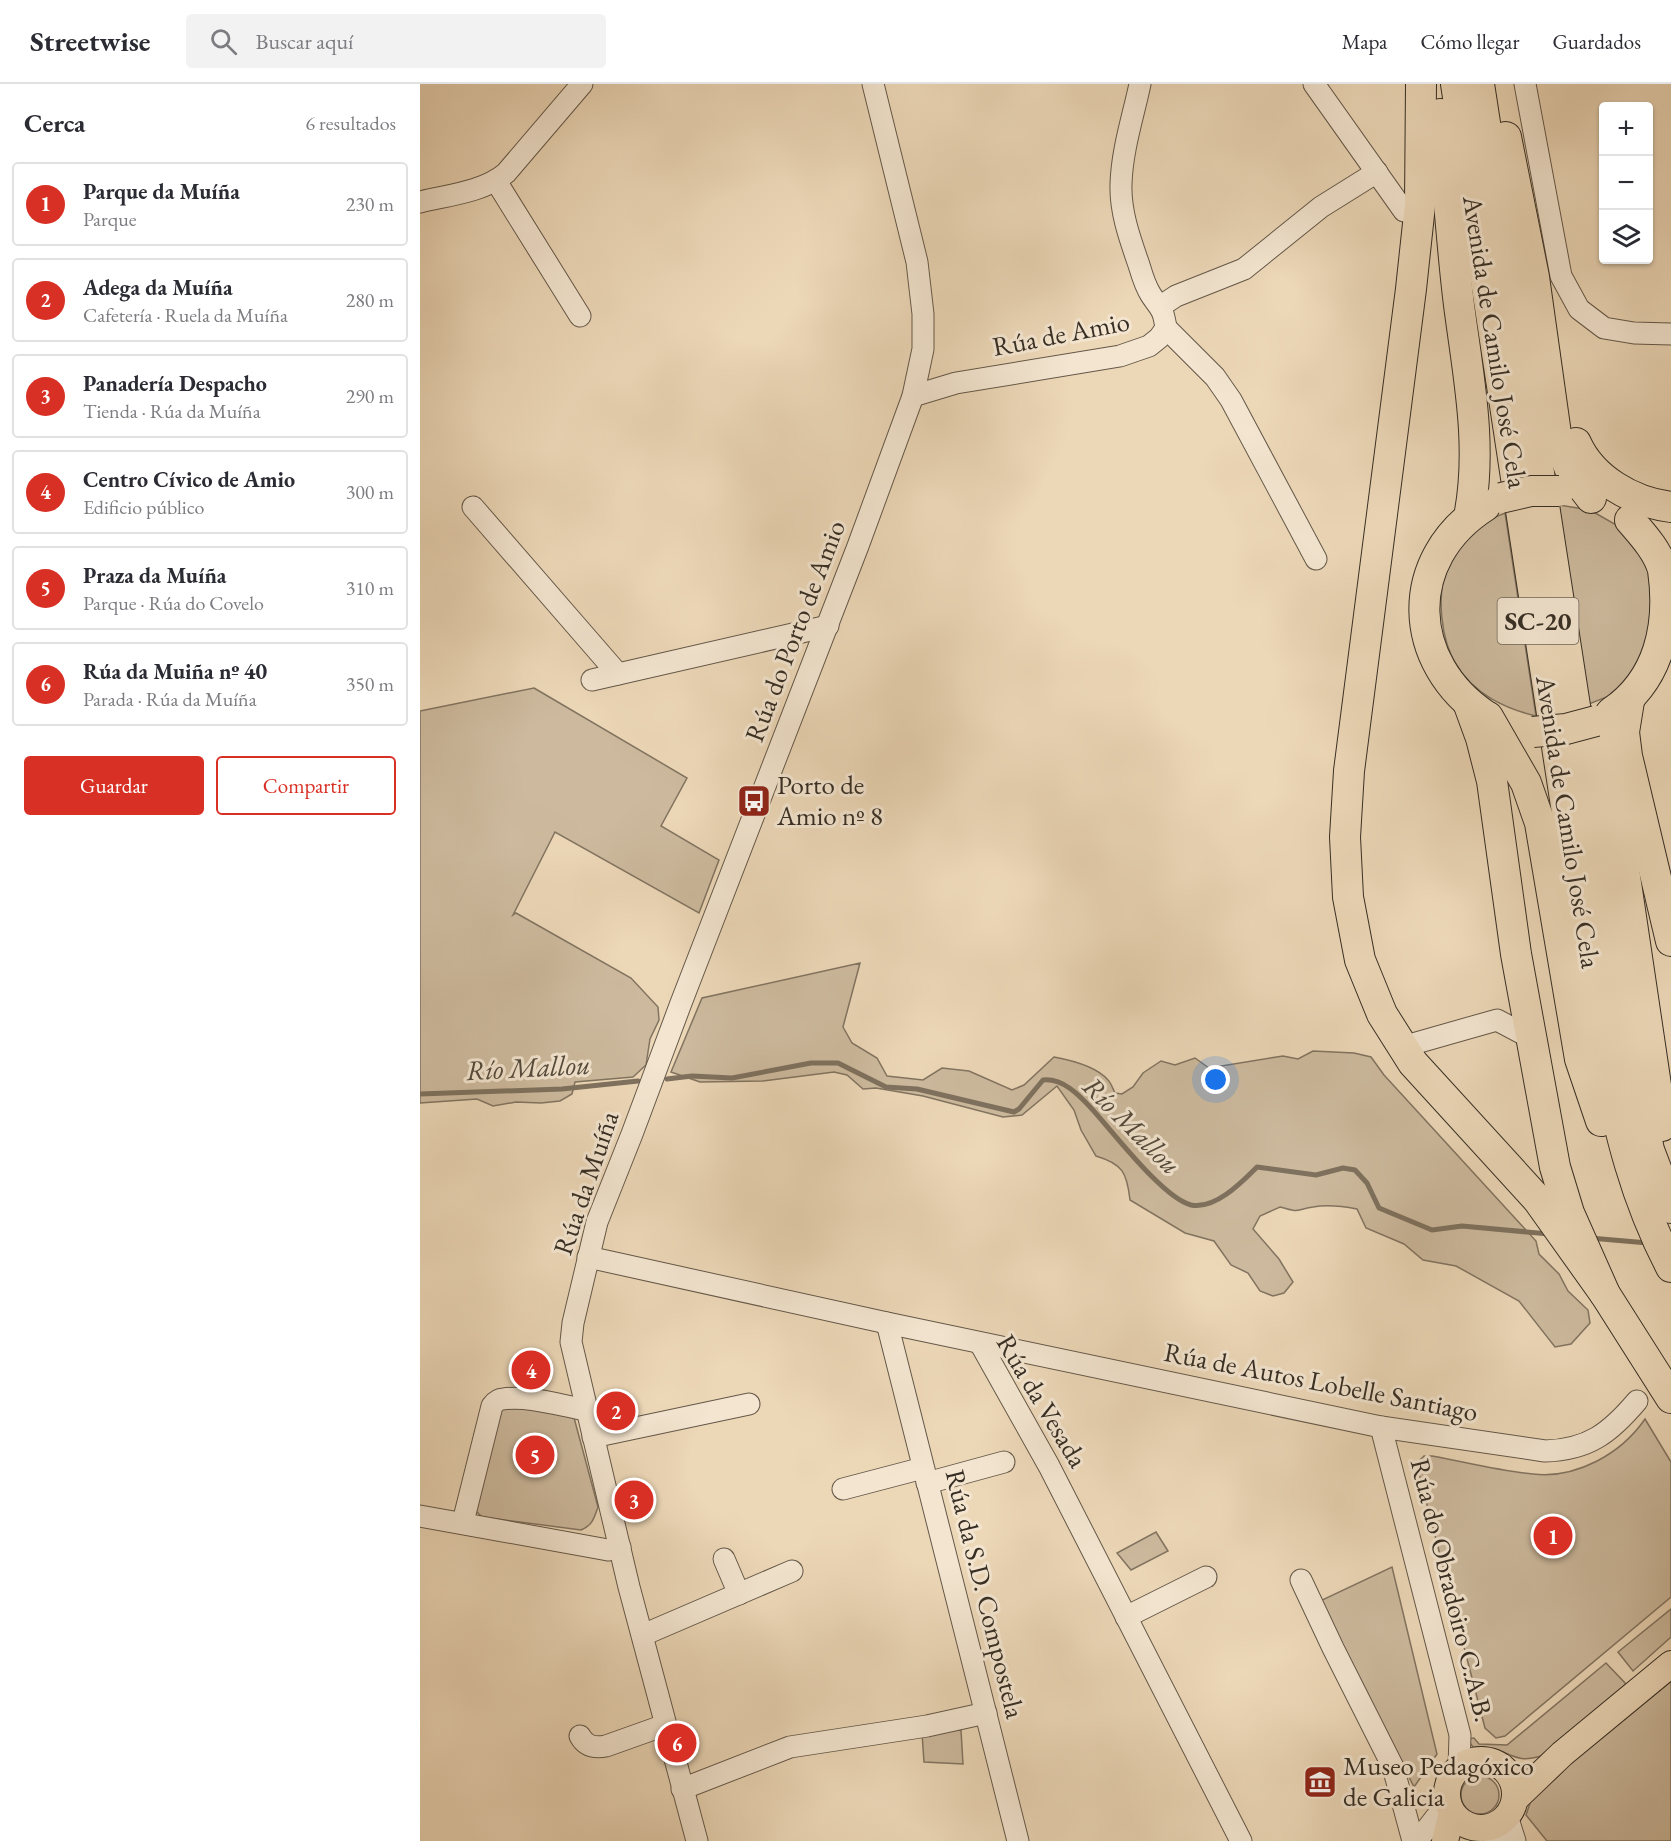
<!DOCTYPE html>
<html lang="es">
<meta charset="utf-8">
<style>
body{margin:0;font-family:"EB Garamond",serif;background:#f2f2f3;color:#2b2b33}
.controls{position:absolute;right:18px;top:18px;display:grid;overflow:hidden;border-radius:6px;box-shadow:0 2px 4px #0004}
.controls button{width:54px;height:54px;display:grid;place-items:center;padding:0;border:0;border-bottom:2px solid #e1e1e2;background:#fff;color:#2b2b33;font:30px sans-serif}
.you{position:absolute;left:796px;top:996px;width:21px;height:21px;margin:-15px;border:4px solid #fff;border-radius:50%;background:#1a73e8;box-shadow:0 0 0 9px #1a73e833}
.badge{display:grid;place-items:center;width:39px;height:39px;border-radius:50%;background:#d93025;color:#fff;font-size:20px;font-weight:700}
.pin{position:absolute;translate:-50% -50%;border:3px solid #fff;box-shadow:0 2px 6px #0006}
.list{margin:0;padding:0;list-style:none}
h2{display:flex;justify-content:space-between;align-items:center;height:78px;margin:0;padding:0 24px;font-size:26px}
h2 small{font-size:20px;font-weight:400;color:#7c7c81}
.list li{display:grid;grid-template-columns:39px 1fr auto;gap:18px;align-items:center;box-sizing:border-box;height:84px;margin:0 12px 12px;padding:0 12px;border:2px solid #e1e1e2;border-radius:6px}
.list b{display:block;font-size:22px;white-space:nowrap}
.list p{margin:0;font-size:20px;white-space:nowrap;color:#7c7c81}
.list em{font-size:20px;font-style:normal;color:#7c7c81}
.actions{display:flex;gap:12px;padding:18px 24px}
.actions a{flex:1;padding:14px 0;border:2px solid #d93025;border-radius:6px;text-align:center;font-size:21px;color:#d93025}
.actions .main{background:#d93025;color:#fff}
.icon{flex:none;width:33px;height:33px;fill:none;stroke:currentColor;stroke-width:2;stroke-linecap:round;stroke-linejoin:round}
.map{position:relative;flex:none;width:1251px;height:1757px;overflow:hidden}
header{display:flex;align-items:center;gap:36px;box-sizing:border-box;height:84px;padding:0 30px;background:#fff;border-bottom:2px solid #e1e1e2}
header strong{font-size:28px}
nav{display:flex;gap:33px;margin-inline-start:auto;font-size:21px}
.search{width:420px;height:54px;background:#f2f2f3;display:flex;align-items:center;gap:15px;box-sizing:border-box;padding:0 21px;border-radius:6px;color:#7c7c81;font-size:22px}
main{display:flex}
aside{flex:1;background:#fff}
.map>svg:first-child{display:block}
.green{fill:#cdba9e;stroke:#827461;stroke-width:1.5}
.lines{fill:none;stroke-linecap:round;stroke-linejoin:round}
.stream{stroke:#7e715e;stroke-width:5}
.minor-casing{stroke:#645849;stroke-width:23}
.major-casing{stroke:#362e24;stroke-width:28}
.highway-casing{stroke:#362e24;stroke-width:32}
.minor{stroke:#f3e5d0;stroke-width:21}
.major{stroke:#ecd7b7;stroke-width:26}
.highway{stroke:#ecd7b7;stroke-width:30}
.highway-bridge-casing{stroke:#362e24;stroke-width:32;stroke-linecap:butt}
.highway-bridge{stroke:#ecd7b7;stroke-width:30}
.labels{text-anchor:middle;stroke-width:6;stroke-linejoin:round;paint-order:stroke}
.shield{fill:#f3e5d0;stroke:#6f6558;stroke-width:1.5}
.shield-label{font-size:26px;font-weight:bold;fill:#362e24}
.street-label{font-size:27px;fill:#362e24;stroke:#f3e5d0}
.poi-label{font-size:27px;fill:#362e24;stroke:#f3e5d0;text-anchor:start}
.water-label{font-size:28px;font-style:italic;fill:#544a3c;stroke:#f3e5d0}
</style>
<header>
<strong>Streetwise</strong>
<div class="search"><svg class="icon" aria-label="search" viewBox="0 0 24 24"><circle cx="10" cy="10" r="6"/><path d="M15 15l6 6"/></svg>Buscar aquí</div>
<nav><a>Mapa</a><a>Cómo llegar</a><a>Guardados</a></nav>
</header>
<main>
<aside>
<h2>Cerca<small>6 resultados</small></h2>
<ul class="list">
<li><span class="badge">1</span><div><b>Parque da Muíña</b><p>Parque</p></div><em>230 m</em></li>
<li><span class="badge">2</span><div><b>Adega da Muíña</b><p>Cafetería · Ruela da Muíña</p></div><em>280 m</em></li>
<li><span class="badge">3</span><div><b>Panadería Despacho</b><p>Tienda · Rúa da Muíña</p></div><em>290 m</em></li>
<li><span class="badge">4</span><div><b>Centro Cívico de Amio</b><p>Edificio público</p></div><em>300 m</em></li>
<li><span class="badge">5</span><div><b>Praza da Muíña</b><p>Parque · Rúa do Covelo</p></div><em>310 m</em></li>
<li><span class="badge">6</span><div><b>Rúa da Muiña nº 40</b><p>Parada · Rúa da Muíña</p></div><em>350 m</em></li>
</ul>
<div class="actions"><a class="main">Guardar</a><a>Compartir</a></div>
</aside>
<div class="map">
<svg width="1251" height="1757" viewBox="0 0 1251 1757">
<rect width="100%" height="100%" fill="#ecd7b7"/>
<filter id="stains"><feTurbulence type="fractalNoise" baseFrequency=".00333" numOctaves="4"/><feColorMatrix values="0 0 0 0 .2 0 0 0 0 .09 0 0 0 0 .02 0 0 0 .5 -.17"/></filter>
<radialGradient id="worn" r=".72"><stop offset=".6" stop-color="#630" stop-opacity="0"/><stop offset="1" stop-color="#630" stop-opacity=".3"/></radialGradient>
<g class="green">
<path d="M1139,421l31,5 30,17 22,25 13,36 -5,63 -33,42 -28,11z"/>
<path d="M1085,429l31,203c-30,-7 -62,-22 -79,-50 -16,-25 -22,-74 -8,-101 5,-10 19,-29 28,-37 7,-7 19,-11 28,-15z"/>
<path d="M114,604l153,90 -26,48 58,34 -20,53 -144,-81 -42,83 3,-2 115,65 27,29 1,13 -9,19 -4,26 -13,12 -58,5 -3,12 -12,7 -19,2 -25,-1 -23,4 -16,-7 -57,4v-392z"/>
<path d="M440,879l-17,64 9,16 25,15 10,18 36,4 19,-12 27,3 43,19 12,-5 30,-28c16,3 43,10 54,23 3,3 5,9 7,13l7,1 11,-7 10,-14 18,-12 14,4 20,-7 14,10 74,-12 15,3 15,-8 41,2 17,4 13,18 152,166 3,13 20,20 9,17 20,19 2,13 -19,21 -16,3 -36,-46 -63,-35 -33,-6 -19,-16 -38,-16 -9,-19c-15,-3 -29,-5 -44,-2 -19,3 -12,6 -33,0l-20,9 -7,13 26,30 14,23 -9,11 -11,3 -13,-5 -12,-18 -17,-8 -17,-24 -29,-8 -55,-33c-3,-27 -7,-36 -34,-44l-15,-26 -7,-20 -17,-24 -35,29 -19,2 -80,-21 -47,-8 -13,1 -16,-14 -13,-3 -71,9 -63,1 -29,-10 31,-74z"/>
<path d="M88,1320l65,10 25,93c-4,11 -5,18 -17,23l-99,-13 -6,-6 22,-98z"/>
<path d="M1225,1335l26,43v135l-166,139 -9,2 -11,-10 -67,-258v-8l6,-6h8c33,6 67,15 101,18 43,5 88,-20 112,-55z"/>
<path d="M736,1448l12,19 -37,19 -14,-17z"/>
<path d="M972,1483l45,187 -23,33 -94,-186z"/>
<path d="M1251,1525v28l-38,34 -15,-19z"/>
<path d="M1186,1579l20,21 -85,72c-21,6 -25,1 -43,-6 -8,-3 -17,-3 -25,-3l-6,-8 7,-1 5,6 28,1z"/>
<path d="M1251,1597v160h-124l-21,-26 7,-21z"/>
<path d="M541,1646l2,34 -39,-2 -2,-29z"/>
<circle cx="1060" cy="1711" r="19"/>
</g>
<g class="lines">
<g class="stream">
<path d="M247,995l25,-3 40,2 79,-15h27l48,24 31,2 97,23 5,-3 24,-29c20,-2 36,15 49,29 21,23 71,89 99,96 24,5 51,-23 66,-38l59,8 27,-7 12,2 12,13 12,25 53,22 30,-4 87,8"/>
<path d="M0,1010l142,-5 76,-8"/>
<path d="M1170,1154l58,5"/>
</g>
<defs>
<g id="minor">
<path d="M894,0l90,127"/>
<path d="M1105,0l36,192 18,33 25,19 30,5 37,1"/>
<path d="M76,97l84,135"/>
<path d="M0,118c29,-7 63,-10 86,-29l76,-89"/>
<path d="M741,222l15,-10 68,-27 77,-62 56,-35"/>
<path d="M746,244l49,49 16,23 85,159"/>
<path d="M493,312l43,-13 164,-27 29,-10 10,-8 7,-10c-3,-20 -5,-18 -15,-33 -6,-9 -9,-20 -12,-30 -9,-26 -19,-53 -18,-81 1,-34 12,-67 19,-100"/>
<path d="M53,423l145,167"/>
<path d="M172,596l236,-54"/>
<path d="M982,963l95,-27 34,18"/>
<path d="M168,1173l299,66 494,104 164,24c43,-1 65,-18 92,-50"/>
<path d="M467,1239l131,518"/>
<path d="M560,1259l69,123 192,375"/>
<path d="M961,1343l79,308 -1,33"/>
<path d="M173,1353l156,-33"/>
<path d="M507,1399l77,-21"/>
<path d="M423,1405l80,-21"/>
<path d="M0,1432l188,34 12,-3"/>
<path d="M43,1438l29,-116c3,-4 6,-7 11,-7 25,-4 59,7 84,11"/>
<path d="M304,1475l15,35"/>
<path d="M881,1496l32,68 60,119 20,74"/>
<path d="M706,1533l80,-40"/>
<path d="M223,1551l149,-64"/>
<path d="M160,1652c6,11 15,12 26,10l59,-21"/>
<path d="M262,1705l108,-42 137,-21 59,-13"/>
<path d="M1087,1732l8,25"/>
<path d="M1065,1744l16,13"/>
<path d="M277,1757l-68,-254 -58,-245 2,-19 24,-101 35,-88 49,-131 177,-457 55,-150 10,-47v-35l-6,-52 -44,-178"/>
<path d="M995,1757c14,-11 20,-26 33,-37"/>
</g>
<g id="major">
<circle cx="1061" cy="1710" r="34"/>
<path d="M1095,1715l47,-45 109,-90"/>
<path d="M1025,1757l7,-28"/>
</g>
<g id="highway">
<path d="M1001,0l-1,121 -9,84 -62,482 -4,66 3,60 12,63 22,54 31,49 125,137 67,94"/>
<path d="M1036,0l148,971c15,76 31,143 67,212"/>
<path d="M1059,0l148,959 22,107 22,58"/>
<path d="M1021,30c7,64 10,127 18,191 9,70 24,141 10,212"/>
<path d="M1086,53l28,140 22,157 15,38 20,26"/>
<path d="M1156,359c16,36 56,59 95,64"/>
<path d="M1065,422c-83,53 -79,157 1,210"/>
<path d="M1209,617l-5,31 3,24 44,185"/>
<path d="M1049,621l12,33 11,43 24,173 39,213 14,46 36,81 66,104"/>
<path d="M1192,628c47,-32 59,-86 51,-142 -5,-19 -21,-36 -33,-50"/>
<path d="M1190,630l-3,41 55,371"/>
<path d="M1068,633l38,66 14,40 40,236 21,62"/>
</g>
</defs>
<use href="#minor" class="minor-casing"/>
<use href="#major" class="major-casing"/>
<use href="#highway" class="highway-casing"/>
<use href="#minor" class="minor"/>
<use href="#major" class="major"/>
<use href="#highway" class="highway"/>
<defs>
<g id="highway-bridge">
<path d="M1081,414l30,-7h28"/>
<path d="M1113,648l33,-3 30,-8"/>
</g>
</defs>
<use href="#highway-bridge" class="highway-bridge-casing"/>
<use href="#highway-bridge" class="highway-bridge"/>
</g>
<defs>
<symbol id="bus-square" viewBox="-11 -11 22 22"><rect x="-9" y="-9" width="18" height="18" rx="4" fill="#8f2418" stroke="#f3e5d0"/><path d="M-5-6H5V4H4V6H2V4H-2V6H-4V4H-5ZM-3.5-4V0h7V-4ZM-3.5 1.2v1.5H-2V1.2ZM2 1.2v1.5H3.5V1.2Z" fill="#fff"/></symbol>
<symbol id="museum-square" viewBox="-11 -11 22 22"><rect x="-9" y="-9" width="18" height="18" rx="4" fill="#8f2418" stroke="#f3e5d0"/><path d="M0-6L6-3V-2H-6V-3ZM-5-1h2V3h-2ZM-1-1h2V3h-2ZM3-1h2V3H3ZM-6 4H6V6H-6Z" fill="#fff"/></symbol>
</defs>
<g fill-rule="evenodd">
<use href="#bus-square" x="315" y="698" width="38" height="38"/>
<use href="#museum-square" x="881" y="1679" width="38" height="38"/>
</g>
<g class="labels">
<rect class="shield" x="1077.5" y="514" width="81" height="46" rx="4.5"/>
<g class="shield-label">
<text x="1118" y="546">SC-20</text>
</g>
<g class="street-label">
<text transform="translate(641 250) rotate(-11)" y="9">Rúa de Amio</text>
<text transform="translate(1075 258) rotate(81)" y="9">Avenida de Camilo José Cela</text>
<text transform="translate(375 547) rotate(-69)" y="9">Rúa do Porto de Amio</text>
<text transform="translate(1148 738) rotate(81)" y="9">Avenida de Camilo José Cela</text>
<text transform="translate(166 1099) rotate(-71)" y="9">Rúa da Muíña</text>
<text transform="translate(901 1298) rotate(11)" y="9">Rúa de Autos Lobelle Santiago</text>
<text transform="translate(622 1317) rotate(59)" y="9">Rúa da Vesada</text>
<text transform="translate(1032 1506) rotate(76)" y="9">Rúa do Obradoiro C.A.B.</text>
<text transform="translate(565 1510) rotate(76)" y="9">Rúa da S.D. Compostela</text>
</g>
<g class="poi-label">
<text x="357" y="710">Porto de<tspan x="357" dy="31">Amio nº 8</tspan></text>
<text x="923" y="1691">Museo Pedagóxico<tspan x="923" dy="31">de Galicia</tspan></text>
</g>
<g class="water-label">
<text transform="translate(108 983) rotate(-3)" y="10">Río Mallou</text>
<text transform="translate(712 1041) rotate(45)" y="10">Río Mallou</text>
</g>
</g>
<rect width="100%" height="100%" filter="url(#stains)"/>
<rect width="100%" height="100%" fill="url(#worn)"/>
</svg>
<div class="controls">
<button>+</button>
<button>−</button>
<button><svg class="icon" aria-label="layers" viewBox="0 0 24 24"><path d="M12 4l9 5-9 5-9-5zM3 14l9 5 9-5"/></svg></button>
</div>
<div class="you"></div>
<div class="pin badge" style="left:1133px;top:1452px">1</div>
<div class="pin badge" style="left:196px;top:1327px">2</div>
<div class="pin badge" style="left:214px;top:1416px">3</div>
<div class="pin badge" style="left:111px;top:1286px">4</div>
<div class="pin badge" style="left:115px;top:1371px">5</div>
<div class="pin badge" style="left:257px;top:1659px">6</div>
</div>
</main>
